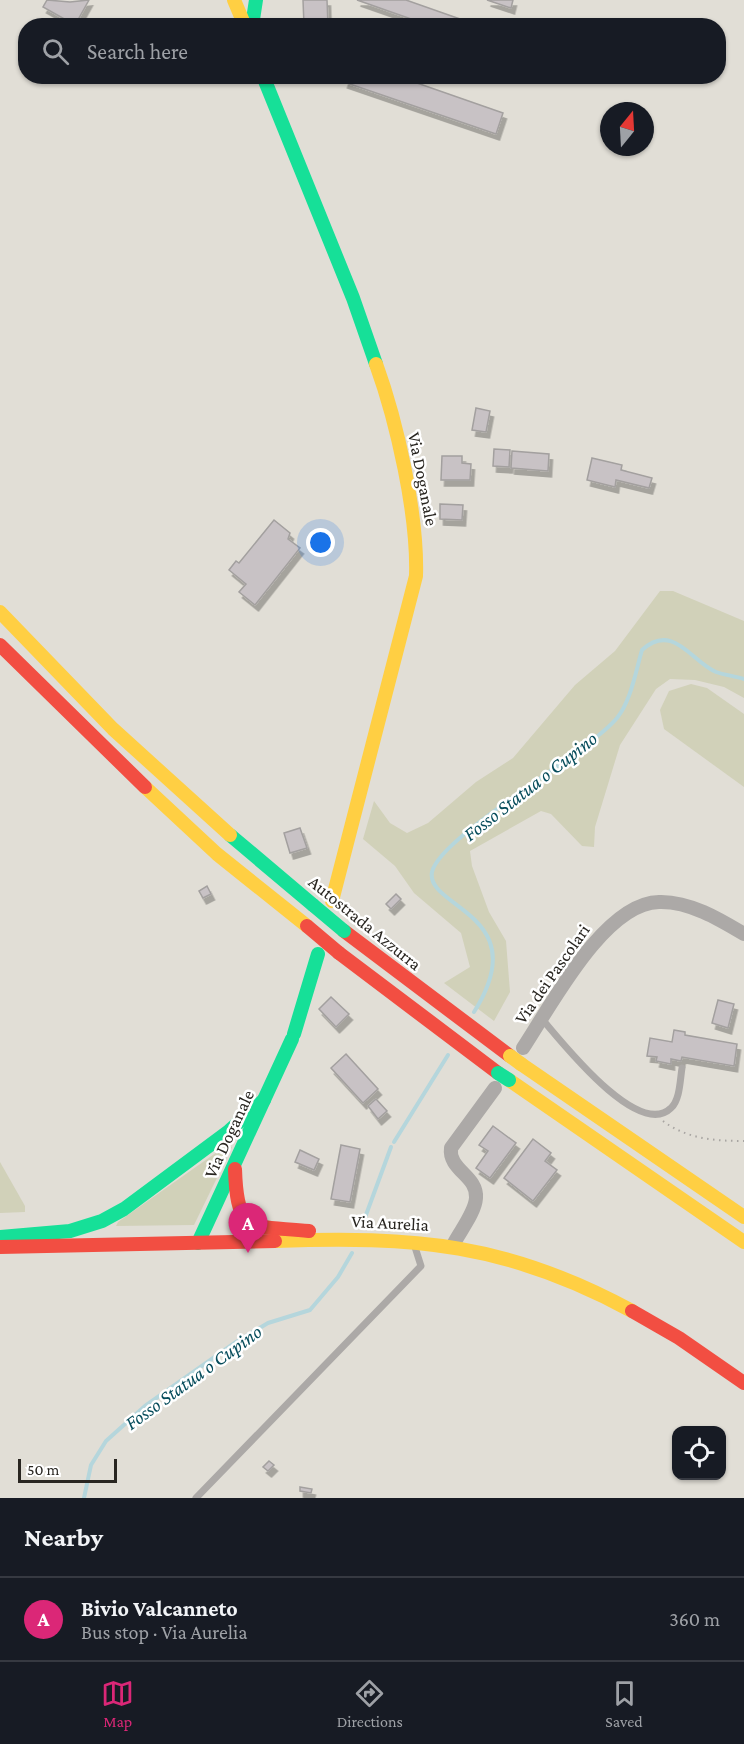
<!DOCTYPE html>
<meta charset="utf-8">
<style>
body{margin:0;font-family:"Crimson Pro",serif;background:#242831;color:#f1f3f6}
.controls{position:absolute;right:18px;bottom:18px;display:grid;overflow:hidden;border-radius:12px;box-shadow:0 2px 4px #0004}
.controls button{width:54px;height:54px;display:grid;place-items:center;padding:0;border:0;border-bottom:2px solid #363941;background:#171b24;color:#f1f3f6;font:30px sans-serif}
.compass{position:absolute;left:600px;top:102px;width:54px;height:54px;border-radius:50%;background:#171b24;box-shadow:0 2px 4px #0004;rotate:18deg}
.scale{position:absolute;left:18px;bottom:15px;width:99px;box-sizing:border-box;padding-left:6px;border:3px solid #292621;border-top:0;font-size:16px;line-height:21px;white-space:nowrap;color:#292621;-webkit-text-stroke:4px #fff;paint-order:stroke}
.you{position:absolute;left:321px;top:543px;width:21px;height:21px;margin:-15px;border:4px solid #fff;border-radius:50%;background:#1a73e8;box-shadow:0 0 0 9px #1a73e833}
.badge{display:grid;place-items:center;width:39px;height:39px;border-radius:50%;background:#db2777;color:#fff;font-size:20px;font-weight:700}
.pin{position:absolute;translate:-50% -50px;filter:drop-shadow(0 2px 3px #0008)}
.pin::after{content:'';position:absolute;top:32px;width:21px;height:18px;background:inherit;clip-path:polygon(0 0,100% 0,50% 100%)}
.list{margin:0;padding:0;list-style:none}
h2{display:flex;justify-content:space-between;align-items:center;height:78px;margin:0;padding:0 24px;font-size:26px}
h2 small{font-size:20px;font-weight:400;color:#9ea1a6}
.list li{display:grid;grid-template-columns:39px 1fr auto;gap:18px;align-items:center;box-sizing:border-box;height:84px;padding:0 24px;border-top:2px solid #363941}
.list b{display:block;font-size:22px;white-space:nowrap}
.list p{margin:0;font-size:20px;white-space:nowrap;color:#9ea1a6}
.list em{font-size:20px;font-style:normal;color:#9ea1a6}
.icon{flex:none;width:33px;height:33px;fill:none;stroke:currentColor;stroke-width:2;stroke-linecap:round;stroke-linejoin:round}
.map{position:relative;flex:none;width:744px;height:1498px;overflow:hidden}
.search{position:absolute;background:#171b24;box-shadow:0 2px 4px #0004;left:18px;right:18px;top:18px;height:66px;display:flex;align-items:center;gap:15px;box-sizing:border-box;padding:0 21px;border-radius:24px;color:#9ea1a6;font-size:22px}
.sheet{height:162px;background:#171b24}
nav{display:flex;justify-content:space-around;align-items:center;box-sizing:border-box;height:84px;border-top:2px solid #363941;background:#171b24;font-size:16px;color:#9ea1a6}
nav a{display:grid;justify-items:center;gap:3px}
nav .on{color:#db2777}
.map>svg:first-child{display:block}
.green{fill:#d1d1b9}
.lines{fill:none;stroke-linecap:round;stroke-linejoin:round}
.stream{stroke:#b5d6dc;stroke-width:4}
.building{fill:#c8c2c5;stroke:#a3a09f;stroke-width:1.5;filter:url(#shadow)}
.path{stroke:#a8a5a2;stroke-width:2;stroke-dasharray:1.5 4.5;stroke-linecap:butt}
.lane{stroke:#aca9a7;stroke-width:7}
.street{stroke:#aca9a7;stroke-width:14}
.fast{stroke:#16e098;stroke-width:14}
.slow{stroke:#ffcf43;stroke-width:14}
.jam{stroke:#f24e42;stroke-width:14}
.fast-bridge{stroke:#16e098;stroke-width:14}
.slow-bridge{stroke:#ffcf43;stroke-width:14}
.jam-bridge{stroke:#f24e42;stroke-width:14}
.labels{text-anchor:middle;stroke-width:5;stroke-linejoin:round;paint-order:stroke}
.street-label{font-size:18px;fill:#292621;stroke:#fff}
.water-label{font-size:20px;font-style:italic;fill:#064c5b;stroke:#fff}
</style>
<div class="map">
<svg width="744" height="1498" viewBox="0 0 744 1498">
<defs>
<filter id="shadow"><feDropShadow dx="3.5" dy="6" stdDeviation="0" flood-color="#0004"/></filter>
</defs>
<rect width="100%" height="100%" fill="#e1ded6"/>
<g class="green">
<path d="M660,591h13l71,30v77l-20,-11 -29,-7 -25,-1 -14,10 -36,56 -25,82 -1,20 -12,-1 -31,-32 -10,-3 -71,40 2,15 17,46 17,29 4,51 -16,29 -50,-38 26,-16 -9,-34 -47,-40 -19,-27 -32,-27 11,-38 16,22 17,10 21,-10 48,-41 37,-24 62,-73 40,-34z"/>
<path d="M691,684l16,4 37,26v73l-80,-58 -4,-19 9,-19z"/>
<path d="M227,1145l5,2 -38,78 -78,1 2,-4z"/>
<path d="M0,1162l25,44v6l-25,1z"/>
</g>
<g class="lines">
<g class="stream">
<path d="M474,1012c62,-98 -49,-104 -42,-140 8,-36 154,-117 185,-154 14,-17 19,-48 25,-68 31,-28 49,11 74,22 8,3 19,4 28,7"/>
<path d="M394,1142l54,-87"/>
<path d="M363,1223l28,-76"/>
<path d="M84,1498l7,-33 15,-24 39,-35 91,-64 32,-19 42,-13 28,-33 14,-24"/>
</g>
</g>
<g class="building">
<path d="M47,0l23,2 19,-2 -14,25 -32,-18z"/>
<path d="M303,0h24l1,26h-24z"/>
<path d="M357,0h49l74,26h-49z"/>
<path d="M487,0h26l-2,8z"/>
<path d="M346,76h51l106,37 -7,21 -152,-52z"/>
<path d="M476,408l14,3 -4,21 -14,-2z"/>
<path d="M494,449l16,1 -1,17 -16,-1z"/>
<path d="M512,451l37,3 -1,17 -37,-3z"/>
<path d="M442,456h20v7l9,1 -1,16h-29z"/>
<path d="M592,458l30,7 -1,5 31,8 -3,10 -33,-8 -1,7 -28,-7z"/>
<path d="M440,504l23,1 -1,15 -22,-1z"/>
<path d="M274,520l16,13 -2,6 12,9 -45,57 -16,-13 7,-8 -17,-14 7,-9 3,2z"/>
<path d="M300,828l7,20 -17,5 -6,-20z"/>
<path d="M207,886l4,8 -8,4 -4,-7z"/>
<path d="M396,894l5,5 -10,10 -5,-5z"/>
<path d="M331,997l18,17 -13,13 -17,-18z"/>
<path d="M718,1000l16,4 -6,24 -16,-5z"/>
<path d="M674,1030l11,2v3l52,9 -3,22 -52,-9 -1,4 -10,-2v5l-15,-3 1,-4 -10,-1 3,-18 22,4z"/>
<path d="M346,1054l32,35 -15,14 -32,-35z"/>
<path d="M376,1099l11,12 -9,8 -10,-13z"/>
<path d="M493,1126l23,17 -26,35 -14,-10 12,-17 -9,-6z"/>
<path d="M533,1139l18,14 -6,8 12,9 -24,31 -29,-23z"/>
<path d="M341,1145l19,4 -10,53 -19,-3z"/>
<path d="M300,1150l19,9 -5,11 -19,-8z"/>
<path d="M269,1461l5,4 -6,6 -5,-4z"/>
<path d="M300,1487l12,2 -1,4 -11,-2z"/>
</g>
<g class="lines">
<path class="path" d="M663,1121c24,18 52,20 81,20"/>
<g class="lane">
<path d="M542,1019c19,22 96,121 129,89 9,-8 9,-28 11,-40"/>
<path d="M196,1498l225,-232 -7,-22"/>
</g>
<g class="street">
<path d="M523,1048c28,-42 81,-145 136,-146 30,-1 60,17 85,32"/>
<path d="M453,1245c7,-14 22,-32 23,-47 2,-22 -28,-28 -25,-50l44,-60"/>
</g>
<g class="fast">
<path d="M252,26l4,-26"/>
<path d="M263,76l90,222 23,66"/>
<path d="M230,835l83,70"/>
<path d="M294,1034l24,-80"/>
<path d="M0,1237l70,-6 32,-10 22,-12 105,-78 35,-31"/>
<path d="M198,1243l94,-204"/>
</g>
<g class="slow">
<path d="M234,0l11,26"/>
<path d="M0,612l113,117 117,106"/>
<path d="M145,787l72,67 90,72"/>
<path d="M332,901l84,-325c2,-61 -19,-154 -40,-212"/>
<path d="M521,1064l223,153"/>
<path d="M509,1080l235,162"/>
<path d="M275,1241c139,-5 232,2 357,70"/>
</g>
<g class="jam">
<path d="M0,645l145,142"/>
<path d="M344,931l166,125"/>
<path d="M339,953l159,120"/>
<path d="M235,1169c2,67 16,56 74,62"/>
<path d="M0,1247l275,-6"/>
<path d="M632,1311l47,27 65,45"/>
</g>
<g class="fast-bridge">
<path d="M313,905l31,26"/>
<path d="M498,1073l11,7"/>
</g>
<path class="slow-bridge" d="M510,1056l11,8"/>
<path class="jam-bridge" d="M307,926l32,27"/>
</g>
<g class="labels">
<g class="street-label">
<text transform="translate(423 479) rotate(79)" y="6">Via Doganale</text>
<text transform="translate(365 923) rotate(39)" y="6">Autostrada Azzurra</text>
<text transform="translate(552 974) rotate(-55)" y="6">Via dei Pascolari</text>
<text transform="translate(229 1134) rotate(-65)" y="6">Via Doganale</text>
<text transform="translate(390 1223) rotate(3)" y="6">Via Aurelia</text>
</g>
<g class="water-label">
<text transform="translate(530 786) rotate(-38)" y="7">Fosso Statua o Cupino</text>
<text transform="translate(193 1377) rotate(-36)" y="7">Fosso Statua o Cupino</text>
</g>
</g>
</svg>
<div class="controls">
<button><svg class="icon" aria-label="locate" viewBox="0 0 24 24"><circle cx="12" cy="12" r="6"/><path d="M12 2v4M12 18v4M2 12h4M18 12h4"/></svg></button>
</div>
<svg class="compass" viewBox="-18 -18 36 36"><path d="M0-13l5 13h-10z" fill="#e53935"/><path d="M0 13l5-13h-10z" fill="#9ea1a6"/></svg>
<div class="scale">50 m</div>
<div class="you"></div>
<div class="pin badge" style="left:248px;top:1253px">A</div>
<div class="search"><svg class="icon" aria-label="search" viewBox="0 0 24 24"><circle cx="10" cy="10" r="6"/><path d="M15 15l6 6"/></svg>Search here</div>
</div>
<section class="sheet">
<h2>Nearby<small></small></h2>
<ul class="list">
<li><span class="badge">A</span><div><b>Bivio Valcanneto</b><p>Bus stop · Via Aurelia</p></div><em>360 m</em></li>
</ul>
</section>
<nav>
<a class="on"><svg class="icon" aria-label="map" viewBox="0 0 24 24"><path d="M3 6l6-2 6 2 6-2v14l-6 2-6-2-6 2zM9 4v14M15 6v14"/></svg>Map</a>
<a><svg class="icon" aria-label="directions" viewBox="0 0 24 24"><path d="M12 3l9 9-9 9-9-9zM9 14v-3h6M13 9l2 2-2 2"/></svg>Directions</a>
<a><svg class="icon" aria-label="saved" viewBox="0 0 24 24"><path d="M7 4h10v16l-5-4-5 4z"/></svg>Saved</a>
</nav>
